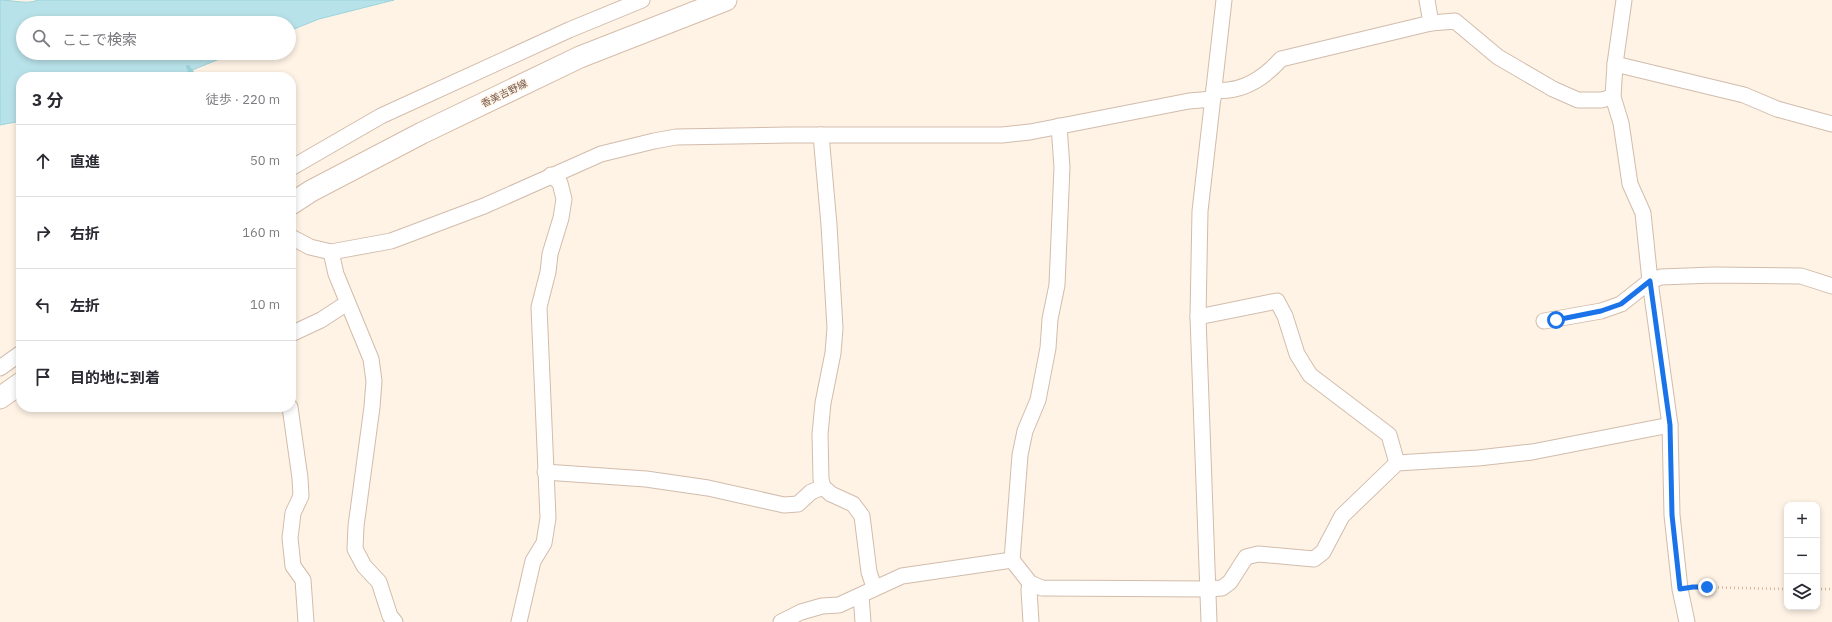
<!DOCTYPE html>
<html lang="ja">
<meta charset="utf-8">
<style>
body{margin:0;font-family:"IBM Plex Sans","Noto Sans JP",sans-serif;background:#f2f2f3;color:#2b2b33}
.controls{position:absolute;right:12px;bottom:12px;display:grid;overflow:hidden;border-radius:8px;box-shadow:0 2px 6px #0003}
.controls button{width:36px;height:36px;display:grid;place-items:center;padding:0;border:0;border-bottom:1px solid #e1e1e2;background:#fff;color:#2b2b33;font:20px sans-serif}
.stop{position:absolute;width:12px;height:12px;margin:-9px;border:3px solid #1a73e8;border-radius:50%;background:#fff}
.stop.end{background:#1a73e8;border-color:#fff;box-shadow:0 1px 4px #0008}
.list{margin:0;padding:0;list-style:none}
h2{display:flex;justify-content:space-between;align-items:center;height:52px;margin:0;padding:0 16px;font-size:17px}
h2 small{font-size:13px;font-weight:400;color:#7c7c81}
.list li{display:grid;grid-template-columns:26px 1fr auto;gap:12px;align-items:center;box-sizing:border-box;height:72px;padding:0 16px;border-top:1px solid #e1e1e2}
.list b{display:block;font-size:15px;white-space:nowrap}
.list em{font-size:13px;font-style:normal;color:#7c7c81}
.icon{flex:none;width:22px;height:22px;fill:none;stroke:currentColor;stroke-width:2;stroke-linecap:round;stroke-linejoin:round}
.map{position:relative;flex:none;width:1832px;height:622px;overflow:hidden}
.search{position:absolute;background:#fff;box-shadow:0 2px 6px #0003;left:16px;top:16px;width:280px;height:44px;display:flex;align-items:center;gap:10px;box-sizing:border-box;padding:0 14px;border-radius:22px;color:#7c7c81;font-size:15px}
.panel{position:absolute;background:#fff;box-shadow:0 2px 6px #0003;left:16px;top:72px;width:280px;height:340px;border-radius:16px}
.map>svg:first-child{display:block}
.water{fill:#b8e2e9;stroke:#9dd3db}
.lines{fill:none;stroke-linecap:round;stroke-linejoin:round}
.stream{stroke:#9dd3db;stroke-width:4}
.street-casing{stroke:#d2bcac;stroke-width:17}
.secondary-casing{stroke:#d5bcaa;stroke-width:23}
.path{stroke:#dab49d;stroke-width:2.5;stroke-dasharray:1 3;stroke-linecap:butt}
.street{stroke:#fff;stroke-width:15}
.secondary{stroke:#fff;stroke-width:21}
.route{stroke:#1a73e8;stroke-width:5}
.labels{text-anchor:middle;stroke-width:3;stroke-linejoin:round;paint-order:stroke}
.street-label{font-size:10px;fill:#785848;stroke:#fff7ec}
</style>
<div class="map">
<svg width="1832" height="622" viewBox="0 0 1832 622">
<rect width="100%" height="100%" fill="#fef3e5"/>
<path class="water" d="M0,0c13,0 27,5 38,0h356l-75,19 -30,12v-8h-266v30h211l-59,24h-154v44l-21,4z"/>
<g class="lines">
<path class="stream" d="M188,67l7,10"/>
<defs>
<g id="street">
<path d="M1427,0l4,23"/>
<path d="M1624,0l-9,64 -2,33 8,26 9,61 13,29 7,68 20,144 2,90 8,74 7,33"/>
<path d="M1615,64l129,31 33,14 55,15"/>
<path d="M1214,90c27,3 50,-12 67,-31l150,-36 24,-2 43,36 55,32 25,11h23l12,-3"/>
<path d="M821,135l8,90 6,103 -2,25 -10,50 -3,31 1,45 2,8 8,7 22,10 9,12 7,56 5,15"/>
<path d="M291,168l90,-52 188,-86 73,-30"/>
<path d="M291,237l19,10 21,5 60,-11 93,-35 117,-52 53,-13 22,-4 113,-2h213l28,-3 159,-31 24,-2"/>
<path d="M331,252l5,22 35,85 3,22 -2,26 -16,119 -1,23 9,17 15,16 11,34 5,6"/>
<path d="M1198,317l79,-16 8,15 12,38 13,21 79,60 8,28"/>
<path d="M1544,321l57,-10 20,-7 29,-23 11,-4 52,-2 88,1 31,10"/>
<path d="M291,334l30,-14 26,-17"/>
<path d="M0,368l21,-15"/>
<path d="M290,407l10,71 1,18 -8,17 -3,25 3,28 10,14 3,42"/>
<path d="M545,472l101,7 62,9 76,17 14,-1 13,-12 12,-5"/>
<path d="M1012,560l8,-105 5,-24 13,-31 10,-52 2,-29 7,-34 5,-118 -3,-41"/>
<path d="M1030,583l-1,7 2,32"/>
<path d="M861,596l2,26"/>
<path d="M519,622l14,-61 11,-18 4,-25 -9,-211 9,-35 2,-18 11,-36 3,-19 -4,-16 -9,-8"/>
<path d="M781,622l20,-10 21,-6 17,-1 63,-29 110,-16 18,23 12,5 166,1 14,-1 8,-6 16,-25 12,-3 56,5 9,-7 19,-36 55,-53 81,-5 54,-6 138,-27"/>
<path d="M1209,622l-11,-305 2,-106 24,-211"/>
</g>
<g id="secondary">
<path d="M291,204l20,-13 111,-58 158,-76 146,-57"/>
<path d="M0,398l21,-15"/>
</g>
</defs>
<use href="#street" class="street-casing"/>
<use href="#secondary" class="secondary-casing"/>
<g class="path">
<path d="M1694,587l93,2"/>
<path d="M1817,589h15"/>
</g>
<use href="#street" class="street"/>
<use href="#secondary" class="secondary"/>
</g>
<g class="lines">
<path class="route" d="M1556,320l45,-9 20,-7 29,-23 20,144 2,90 8,74 13,-2h14"/>
</g>
<g class="labels">
<g class="street-label">
<text transform="translate(504 93) rotate(-26)" y="4">香美吉野線</text>
</g>
</g>
</svg>
<div class="controls">
<button>+</button>
<button>−</button>
<button><svg class="icon" aria-label="layers" viewBox="0 0 24 24"><path d="M12 4l9 5-9 5-9-5zM3 14l9 5 9-5"/></svg></button>
</div>
<div class="stop" style="left:1556px;top:320px"></div>
<div class="stop end" style="left:1707px;top:587px"></div>
<div class="search"><svg class="icon" aria-label="search" viewBox="0 0 24 24"><circle cx="10" cy="10" r="6"/><path d="M15 15l6 6"/></svg>ここで検索</div>
<section class="panel">
<h2>3 分<small>徒歩 · 220 m</small></h2>
<ul class="list">
<li><svg class="icon" aria-label="ahead" viewBox="0 0 24 24"><path d="M12 20V5M6 11l6-6 6 6"/></svg><div><b>直進</b></div><em>50 m</em></li>
<li><svg class="icon" aria-label="right" viewBox="0 0 24 24"><path d="M7 20v-9h11M14 6l5 5-5 5"/></svg><div><b>右折</b></div><em>160 m</em></li>
<li><svg class="icon" aria-label="left" viewBox="0 0 24 24"><path d="M17 20v-9H6M10 6l-5 5 5 5"/></svg><div><b>左折</b></div><em>10 m</em></li>
<li><svg class="icon" aria-label="arrive" viewBox="0 0 24 24"><path d="M6 21V4h12l-3 4 3 4H6"/></svg><div><b>目的地に到着</b></div></li>
</ul>
</section>
</div>
